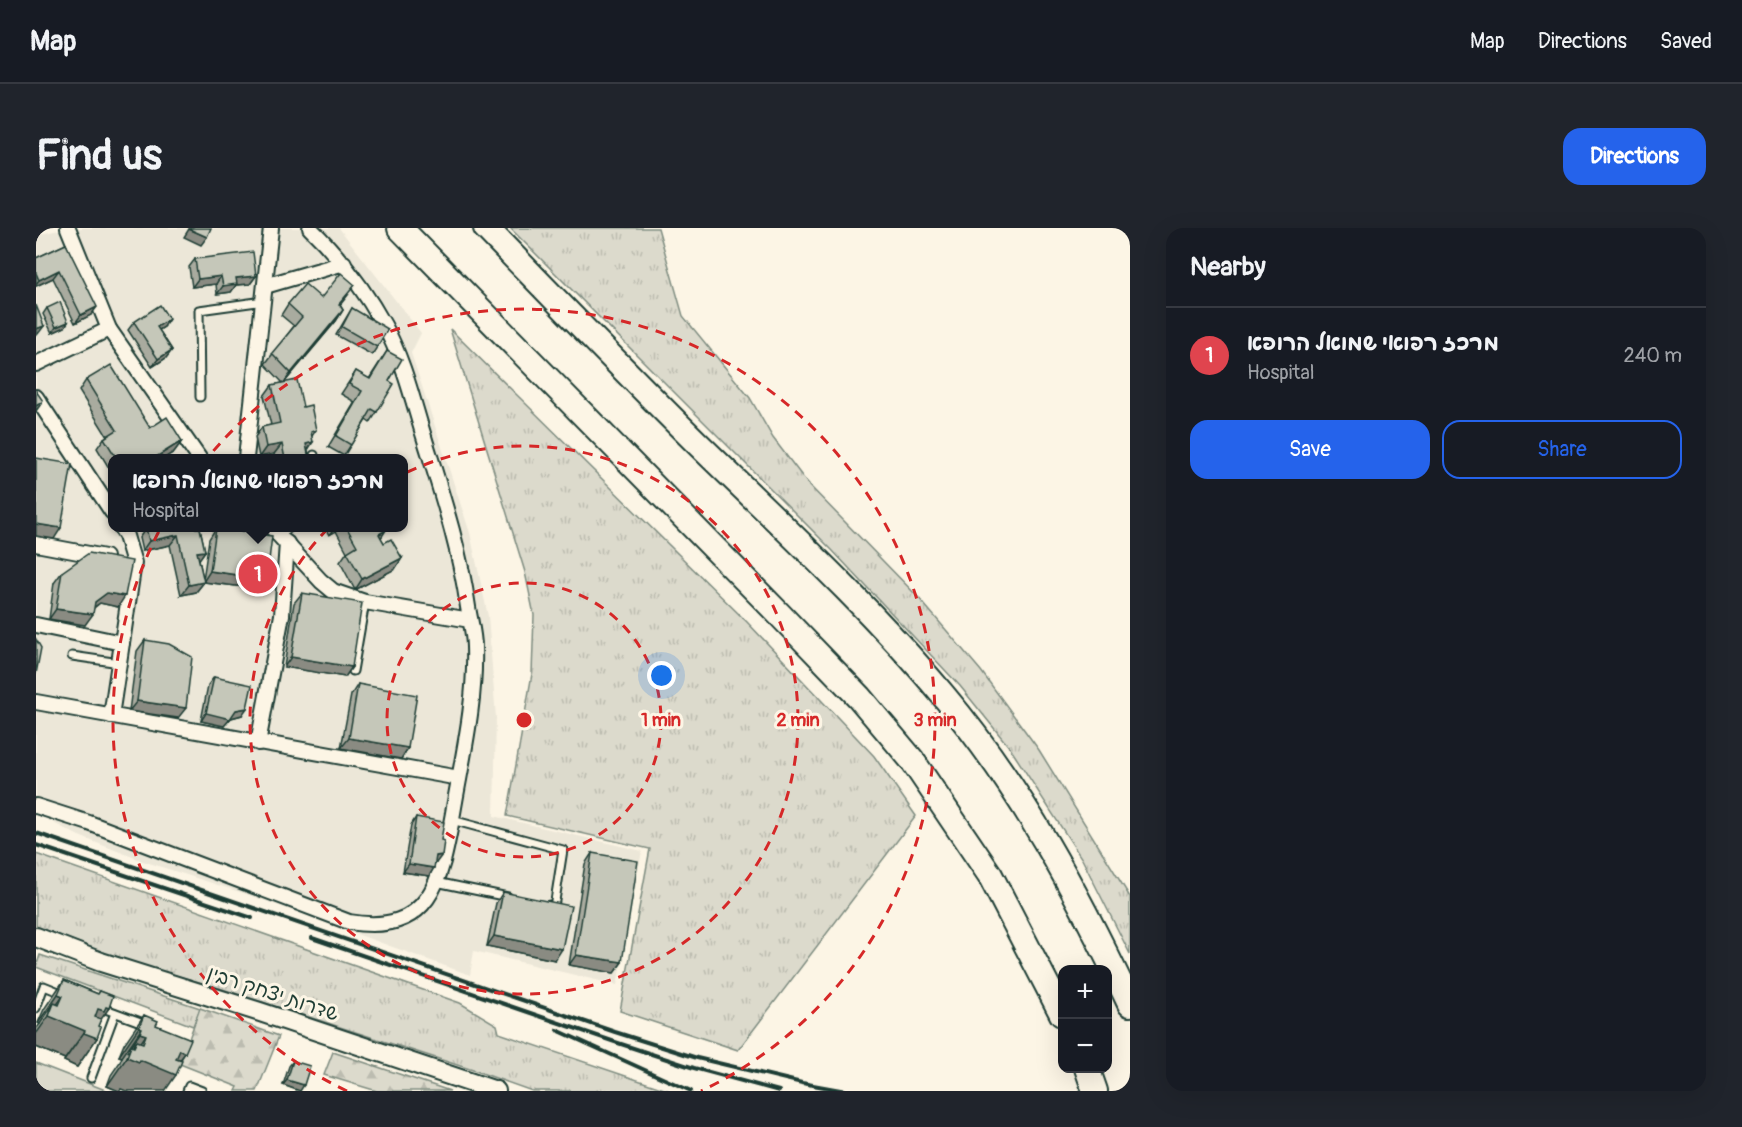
<!DOCTYPE html>
<meta charset="utf-8">
<style>
body{margin:0;font-family:Pangolin,"Playpen Sans Hebrew",sans-serif;background:#20242c;color:#f1f3f6}
.controls{position:absolute;right:18px;bottom:18px;display:grid;overflow:hidden;border-radius:12px;box-shadow:0 6px 24px #0002}
.controls button{width:54px;height:54px;display:grid;place-items:center;padding:0;border:0;border-bottom:2px solid #363941;background:#171b24;color:#f1f3f6;font:30px sans-serif}
.you{position:absolute;left:626px;top:448px;width:21px;height:21px;margin:-15px;border:4px solid #fff;border-radius:50%;background:#1a73e8;box-shadow:0 0 0 9px #1a73e833}
.badge{display:grid;place-items:center;width:39px;height:39px;border-radius:50%;background:#2563eb;color:#fff;font-size:20px;font-weight:700}
.pin{position:absolute;translate:-50% -50%;border:3px solid #fff;box-shadow:0 2px 6px #0006}
.popup{position:absolute;left:72px;top:226px;width:300px;height:78px;box-sizing:border-box;display:grid;place-content:center;border-radius:12px;background:#171b24;filter:drop-shadow(0 2px 4px #0005);font-size:20px;white-space:nowrap;color:#9ea1a6}
.popup b{font-size:22px;color:#f1f3f6}
.popup::after{content:'';position:absolute;left:50%;top:100%;margin-left:-12px;border:12px solid transparent;border-top-color:#171b24}
.list{margin:0;padding:0;list-style:none}
h2{display:flex;justify-content:space-between;align-items:center;height:78px;margin:0;padding:0 24px;font-size:26px}
h2 small{font-size:20px;font-weight:400;color:#9ea1a6}
.list li{display:grid;grid-template-columns:39px 1fr auto;gap:18px;align-items:center;box-sizing:border-box;height:96px;padding:0 24px;border-top:2px solid #363941}
.list b{display:block;font-size:22px;white-space:nowrap}
.list p{margin:0;font-size:20px;white-space:nowrap;color:#9ea1a6}
.list em{font-size:20px;font-style:normal;color:#9ea1a6}
.actions{display:flex;gap:12px;padding:18px 24px}
.actions a{flex:1;padding:14px 0;border:2px solid #2563eb;border-radius:18px;text-align:center;font-size:21px;color:#2563eb}
.actions .main{background:#2563eb;color:#fff}
.map{position:relative;flex:none;width:1094px;height:863px;overflow:hidden;border-radius:18px}
header{display:flex;align-items:center;gap:36px;box-sizing:border-box;height:84px;padding:0 30px;background:#171b24;border-bottom:2px solid #363941}
header strong{font-size:28px}
nav{display:flex;gap:33px;margin-inline-start:auto;font-size:21px}
.intro{display:flex;align-items:center;justify-content:space-between;box-sizing:border-box;height:144px;padding:0 36px}
h1{margin:0;font-size:42px}
.button{padding:15px 27px;border-radius:18px;background:#2563eb;color:#fff;font-size:21px;font-weight:700}
main{display:flex;gap:36px;padding:0 36px}
aside{flex:1;background:#171b24;border-radius:18px;box-shadow:0 6px 24px #0002}
.map>svg:first-child{display:block}
.built{fill:#ece7d8;fill-rule:evenodd}
.grass{fill:url(#grass-tufts);stroke:#7e8c80;stroke-width:1.5}
.forest{fill:url(#forest-firs);stroke:#7e8c80;stroke-width:1.5}
.park{fill:#dcdacc;stroke:#7e8c80;stroke-width:1.5}
.lines{fill:none;stroke-linecap:round;stroke-linejoin:round}
.service-casing{stroke:#1f3d34;stroke-width:11}
.minor-casing{stroke:#1f3d34;stroke-width:18}
.secondary-casing{stroke:#1f3d34;stroke-width:22}
.motorway-casing{stroke:#1f3d34;stroke-width:28}
.service{stroke:#fcf5e5;stroke-width:7}
.minor{stroke:#fcf5e5;stroke-width:14}
.secondary{stroke:#fcf5e5;stroke-width:18}
.motorway{stroke:#fcf5e5;stroke-width:24}
.rail{stroke:#1f3d34;stroke-width:4}
.wall{fill:#a9ab9f;stroke:#1f3d34;stroke-width:1.5}
.shaded-wall{fill:#8a8b82;stroke:#1f3d34;stroke-width:1.5}
.building{fill:#c5c7b9;stroke:#1f3d34;stroke-width:1.5}
.ring{fill:none;stroke:#d62828;stroke-width:3;stroke-dasharray:10 8}
.labels{text-anchor:middle;stroke-width:6;stroke-linejoin:round;paint-order:stroke}
.street-label{font-size:20px;fill:#1f3d34;stroke:#fcf5e5}
.centre{fill:#d62828;stroke:#fcf5e5;stroke-width:3}
.ring-label{font-size:18px;text-anchor:middle;font-weight:bold;fill:#d62828;stroke:#fcf5e5;stroke-width:6;stroke-linejoin:round;paint-order:stroke}
</style>
<header>
<strong>Map</strong>
<nav><a>Map</a><a>Directions</a><a>Saved</a></nav>
</header>
<div class="intro"><h1>Find us</h1><a class="button">Directions</a></div>
<main>
<div class="map">
<svg width="1094" height="863" viewBox="0 0 1094 863">
<defs>
<pattern id="grass-tufts" width="24" height="20" patternUnits="userSpaceOnUse" patternTransform="scale(1.5)"><rect width="24" height="20" fill="#dcdacc"/><path d="M3 7l-1-3M5 7V3M7 7l1-3M15 17l-1-3M17 17v-4M19 17l1-3" fill="none" stroke="#bcbcb0"/></pattern>
<pattern id="forest-firs" width="22" height="20" patternUnits="userSpaceOnUse" patternTransform="scale(1.5)"><rect width="22" height="20" fill="#dcdacc"/><path d="M5 1l3.5 6h-7zM16 11l3.5 6h-7z" fill="#bcbcb0"/></pattern>
</defs>
<rect width="100%" height="100%" fill="#fcf5e5"/>
<filter id="ink" filterUnits="userSpaceOnUse"><feTurbulence type="fractalNoise" baseFrequency=".0167" numOctaves="2"/><feDisplacementMap in="SourceGraphic" scale="12" xChannelSelector="R" yChannelSelector="G"/><feConvolveMatrix kernelMatrix="1 2 1 2 8 2 1 2 1" color-interpolation-filters="sRGB"/></filter>
<g filter="url(#ink)">
<path class="built" d="M32,0h271l82,105 -10,20 59,180 18,83 8,102 -2,98 148,35 -25,134 -143,-34 -4,24 -224,-81 -103,-33 -64,-25 -43,-22v-579zM76,230h292v70h-292z"/>
<g class="grass">
<path d="M474,0h148l25,88 67,82 23,40 35,46 110,113 63,74 58,79 91,147v57l-48,-95 -72,-111 -50,-62 -128,-136z"/>
<path d="M414,101l297,293 127,134 42,60 -178,234 -118,-39 30,-162 -143,-33 25,-142 2,-59 -9,-43z"/>
<path d="M0,626l424,149 37,22 2,8 171,58h-138l-56,-20 -263,-85 -94,-27 -83,-33z"/>
<path d="M4,727l160,53 -7,18 -157,-59z"/>
</g>
<g class="forest">
<path d="M164,780l79,28 -22,55h-21l2,-4 -58,-23z"/>
<path d="M297,824l117,39h-73l-53,-16z"/>
</g>
<path class="park" d="M0,835l72,28h-72z"/>
<g class="lines">
<defs>
<g id="service">
<path d="M164,169l-1,-87 65,-9"/>
<path d="M278,227v3"/>
<path d="M243,307l10,-7"/>
<path d="M36,428l48,7"/>
<path d="M317,443l12,-69"/>
<path d="M416,592l111,30 -9,57 -5,-2"/>
<path d="M400,654l72,15"/>
<path d="M64,779l46,17"/>
<path d="M0,780l8,-22 20,8"/>
<path d="M55,850l24,-65"/>
<path d="M151,863l2,-5 13,5"/>
</g>
<g id="minor">
<path d="M32,0l41,101 90,129"/>
<path d="M229,58l79,-23"/>
<path d="M0,136l73,-35"/>
<path d="M0,169l76,115"/>
<path d="M210,230l25,-230"/>
<path d="M236,300l49,53 12,10 32,11 105,18"/>
<path d="M0,316l69,13"/>
<path d="M0,397l86,18"/>
<path d="M0,474l423,76"/>
<path d="M75,488l23,-153 -8,-27 -5,-8"/>
<path d="M222,515l24,-128 5,-72"/>
<path d="M0,578l53,17 260,99c83,14 92,-43 104,-109 9,-54 23,-110 21,-166 0,-13 -4,-27 -6,-40 -8,-57 -26,-112 -43,-167 -12,-38 -21,-79 -41,-115 -20,-36 -44,-68 -74,-97"/>
</g>
<path id="secondary" d="M0,709l65,25 159,50 236,79"/>
<g id="motorway">
<path d="M364,0l380,387 79,82 53,63 78,115 72,139"/>
<path d="M450,0c70,72 140,145 211,215 84,82 171,162 246,252 78,92 136,201 187,309"/>
<path d="M1051,840l8,23"/>
</g>
</defs>
<use href="#service" class="service-casing"/>
<use href="#minor" class="minor-casing"/>
<use href="#secondary" class="secondary-casing"/>
<use href="#motorway" class="motorway-casing"/>
<use href="#service" class="service"/>
<use href="#minor" class="minor"/>
<use href="#secondary" class="secondary"/>
<use href="#motorway" class="motorway"/>
<g class="rail">
<path d="M0,605l579,199 82,26 105,25 44,8"/>
<path d="M0,617l216,73"/>
<path d="M276,710l300,103 82,27 85,23"/>
<path d="M521,802l134,61"/>
</g>
</g>
<g class="wall">
<path d="M30,16l25,71 -16,8 -22,-45 -17,8v-28z"/>
<path d="M159,31l61,17 -6,8 -14,1 -5,7 -14,2 -1,-10 -24,3 -3,-20z"/>
<path d="M312,67l-8,10 3,5 -7,11 -52,62 19,24 13,23 -4,6 -4,14 1,9h-34l-1,-5 -15,3 -4,-20 7,-10 9,-2 -7,-29 8,-11 11,-2 -18,-19 29,-38 -13,-11 7,-11 33,-6z"/>
<path d="M11,80l18,19 -13,6 -9,-19z"/>
<path d="M316,80l25,39 -5,8 -36,-20z"/>
<path d="M98,94l30,5 -5,3 13,20 -6,8 -14,9 -24,-37z"/>
<path d="M351,123l2,30 -12,31 -7,11 -4,-3 -22,36 -16,-9 27,-45 -14,-8 15,-23 13,8z"/>
<path d="M50,152l64,48 32,13 -8,11 -11,7h-51v14l-15,-25 7,-10 3,-2 -28,-45z"/>
<path d="M110,300h54l5,23 -6,8 4,21 6,-41 7,-11 46,42 -10,-1 -1,8 -7,10 -40,-5 -8,10 -15,3 -11,-50 -28,6 -3,-13z"/>
<path d="M289,300h60l-4,10 3,5 18,15 -7,11 -40,21 -15,-28 7,-10 -11,-21 -7,4z"/>
<path d="M26,344l56,35 -18,-4 -6,5 -9,17 -36,-6 5,-36z"/>
<path d="M266,365l50,74 -7,10 -61,-10 10,-64z"/>
<path d="M109,412l33,78 -49,-7 8,-60z"/>
<path d="M178,449l28,38 -11,3 -7,8 -23,-5 7,-36z"/>
<path d="M322,456l50,64 -7,11 -60,-11 10,-53z"/>
<path d="M380,589l20,46h-1l-6,13 -26,-4 8,-47z"/>
<path d="M556,625l30,109 -8,11 -45,-8 16,-101z"/>
<path d="M467,664l52,68 -68,-14 9,-43z"/>
<path d="M28,752l34,14 2,-3 9,17 -9,12 -2,6 -1,12 -20,29 -13,-6 1,-2 -29,-12v-18l4,-5 -2,-1 6,-14z"/>
<path d="M108,787l12,10 29,28 -5,7 -59,29 -2,2 -12,-5 4,-11 9,-13 2,-5 -3,-1 5,-12z"/>
<path d="M257,833l7,30 -17,-6 6,-19z"/>
</g>
<g class="shaded-wall">
<path d="M153,1l18,8 -6,8 -17,-8z"/>
<path d="M23,42l-6,8 -17,8v-2l3,-4z"/>
<path d="M185,48l-5,8 -24,3 6,-8z"/>
<path d="M220,48l-6,8 -14,1 -5,7 -14,2 6,-8 13,-8z"/>
<path d="M61,79l-6,8 -16,8 6,-8z"/>
<path d="M307,82l-7,11 -53,63 8,-11z"/>
<path d="M133,91l-5,8 -13,8 6,-8z"/>
<path d="M32,94l-3,5 -13,6 4,-6z"/>
<path d="M8,98l-6,8 -2,1v-6z"/>
<path d="M136,122l-6,8 -14,9 6,-8z"/>
<path d="M7,173l-7,10v-5z"/>
<path d="M146,213l-8,11 -11,7h-10z"/>
<path d="M277,214l-7,11v-9z"/>
<path d="M246,216l-8,10 -15,3 7,-10z"/>
<path d="M0,296l25,4 -7,11 -18,-3z"/>
<path d="M298,300h5l-3,3 -7,4z"/>
<path d="M350,302l-7,11v-7z"/>
<path d="M142,307l-8,10 -28,6 7,-10z"/>
<path d="M169,323l-7,10 -1,-9z"/>
<path d="M218,329l15,3 -7,10 -16,-2z"/>
<path d="M366,330l-7,11 -40,21 7,-11z"/>
<path d="M174,343l41,6 -7,10 -40,-5 -8,10 -15,3 8,-10 14,-3z"/>
<path d="M71,365l18,3 -7,11 -18,-4 -13,9 8,-10z"/>
<path d="M20,381l37,5 -8,11 -36,-6z"/>
<path d="M255,429l61,10 -7,10 -61,-10z"/>
<path d="M101,473l49,7 -8,10 -49,-7z"/>
<path d="M211,480l-5,7 -11,3 -7,8 -23,-5 5,-8 30,-3z"/>
<path d="M313,510l59,10 -7,11 -60,-11z"/>
<path d="M406,627l-6,8 -5,1 5,-8z"/>
<path d="M373,636l25,4 -5,8 -26,-4z"/>
<path d="M458,708l68,13 -7,11 -68,-14z"/>
<path d="M540,727l46,7 -8,11 -45,-8z"/>
<path d="M22,766l5,2 -14,20 49,-7 8,-2 3,1 -19,27 7,3 -20,29 -13,-6 21,-30 -20,28 -29,-12v-13l13,-18 5,-13 -14,21 -2,-1z"/>
<path d="M103,799l3,1 -20,29 -3,-1z"/>
<path d="M104,805l6,2 -16,23 10,2 40,-10 5,3 -14,19 5,3 -11,16h-39l-5,-2 -2,2 -12,-5 27,-39 3,-6 -9,12 3,-7z"/>
<path d="M251,852l17,5 -4,6 -17,-6z"/>
</g>
<g class="building">
<path d="M154,0h21l-4,9 -18,-8z"/>
<path d="M30,16l31,63 -16,8 -22,-45 -20,10 -3,-7v-15z"/>
<path d="M217,24l3,24 -20,2 1,6 -14,2 -2,-10 -23,3 -3,-20z"/>
<path d="M305,45l14,12 -16,19 4,6 -52,63 -19,-20 30,-36 -14,-13 17,-20 16,14z"/>
<path d="M24,74l8,20 -12,5 -9,-19z"/>
<path d="M0,77l8,21 -8,3z"/>
<path d="M124,77l9,14 -12,8 15,23 -14,9 -24,-37z"/>
<path d="M316,80l36,21 -11,18 -35,-20z"/>
<path d="M351,123l15,8 -13,22 5,3 -17,28 -5,-3 -21,36 -15,-9 26,-45 -13,-7 7,-13 14,8z"/>
<path d="M75,137l39,63 17,-11 15,24 -29,18h-36l-13,-21 13,-8 -31,-50z"/>
<path d="M261,152l6,27 8,-2 5,25 -5,2 2,10 -7,2 3,15h-24l-3,-15 -16,3 -4,-20 18,-4 -8,-38z"/>
<path d="M0,163l7,10 -7,5z"/>
<path d="M0,230l36,6 -11,64 -25,-4z"/>
<path d="M110,300h54l5,23 -8,1 7,30 -15,3 -11,-50 -29,6z"/>
<path d="M180,300l56,8 -3,24 -15,-3 -3,20 -41,-6z"/>
<path d="M311,300h38l1,2 -7,4 5,9 7,-4 11,19 -40,21 -15,-27 10,-6z"/>
<path d="M53,325l43,8 -7,35 -18,-3 -12,9 -2,12 -37,-5 6,-37z"/>
<path d="M266,365l60,10 -10,64 -61,-10z"/>
<path d="M0,411l5,9 -5,26z"/>
<path d="M109,412l24,4 23,13 -6,51 -49,-7z"/>
<path d="M178,449l38,8 -5,23 -11,2 -6,9 -24,-6z"/>
<path d="M322,456l59,11 -9,53 -59,-10z"/>
<path d="M380,589l28,5 -3,18 3,1 -2,14 -6,1 -2,12 -25,-4z"/>
<path d="M556,625l46,8 -16,101 -46,-7z"/>
<path d="M467,664l68,14 -9,43 -68,-13z"/>
<path d="M28,752l34,14 2,-3 13,5 -4,12 -3,-1 -2,4 -6,-2 -3,8 6,2 -3,7 3,1 -4,11 -13,-5 1,-2 -36,-15 5,-13 5,2 4,-9 -5,-2z"/>
<path d="M108,787l14,6 -2,4 35,14 -6,14 -5,-3 -4,9 6,2 -6,14 -36,-15 -1,2 -12,-5 4,-11 3,1 3,-6 6,2 3,-8 -6,-2 2,-5 -3,-1z"/>
<path d="M257,833l17,5 -6,19 -17,-5z"/>
</g>
</g>
<g class="ring">
<circle cx="488" cy="492" r="137"/>
<circle cx="488" cy="492" r="274"/>
<path d="M311 863A411 411 0 1 1 665 863"/>
</g>
<g class="labels">
<g class="street-label">
<text transform="translate(237 765) rotate(18)" y="7">שדרות יצחק רבין</text>
</g>
</g>
<circle cx="488" cy="492" r="9" class="centre"/>
<g class="ring-label">
<text x="625" y="498">1 min</text>
<text x="762" y="498">2 min</text>
<text x="899" y="498">3 min</text>
</g>
</svg>
<div class="controls">
<button>+</button>
<button>−</button>
</div>
<div class="you"></div>
<div class="pin badge" style="left:222px;top:346px;background:#e0444e">1</div>
<div class="popup"><b>מרכז רפואי שמואל הרופא</b>Hospital</div>
</div>
<aside>
<h2>Nearby<small></small></h2>
<ul class="list">
<li><span class="badge" style="background:#e0444e">1</span><div><b>מרכז רפואי שמואל הרופא</b><p>Hospital</p></div><em>240 m</em></li>
</ul>
<div class="actions"><a class="main">Save</a><a>Share</a></div>
</aside>
</main>
